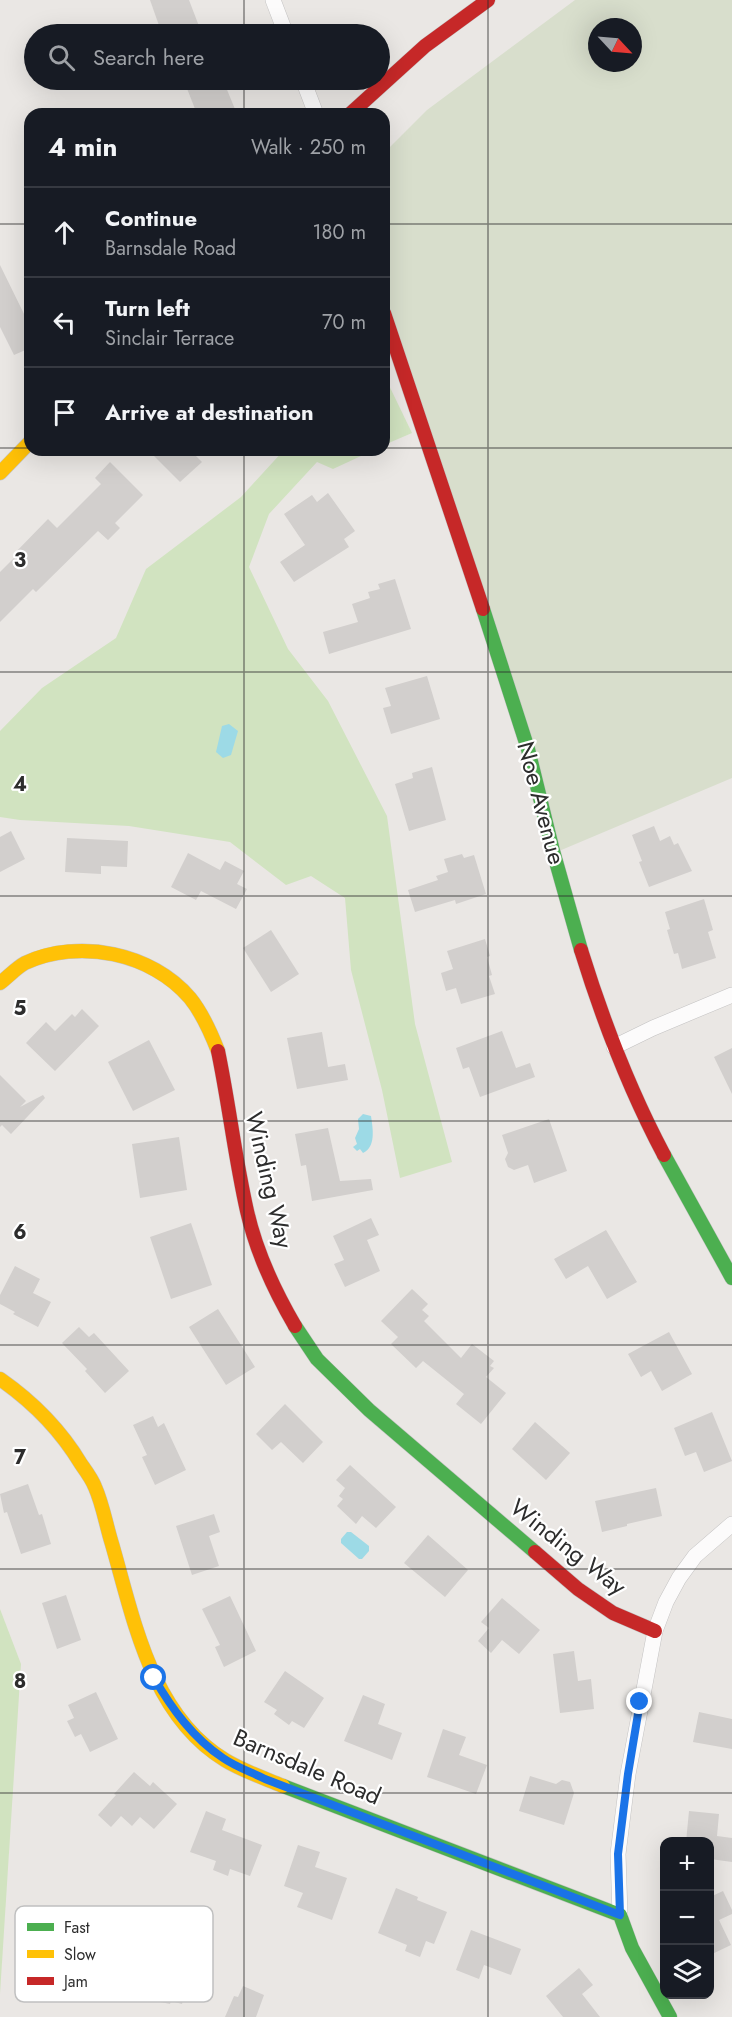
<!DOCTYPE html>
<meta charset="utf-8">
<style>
body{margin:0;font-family:Jost,sans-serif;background:#242831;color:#f1f3f6}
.controls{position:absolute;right:18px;bottom:18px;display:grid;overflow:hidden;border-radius:12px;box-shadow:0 6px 24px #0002}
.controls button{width:54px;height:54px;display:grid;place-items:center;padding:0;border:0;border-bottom:2px solid #363941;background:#171b24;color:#f1f3f6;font:30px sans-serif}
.compass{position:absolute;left:588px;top:18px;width:54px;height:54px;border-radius:50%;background:#171b24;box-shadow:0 6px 24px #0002;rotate:116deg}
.stop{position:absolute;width:18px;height:18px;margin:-14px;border:4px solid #1a73e8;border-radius:50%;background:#fff}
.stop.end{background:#1a73e8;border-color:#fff;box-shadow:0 2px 6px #0008}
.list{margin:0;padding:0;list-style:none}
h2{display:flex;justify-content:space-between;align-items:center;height:78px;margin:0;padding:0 24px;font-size:26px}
h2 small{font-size:20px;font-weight:400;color:#9ea1a6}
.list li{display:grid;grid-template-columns:39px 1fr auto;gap:18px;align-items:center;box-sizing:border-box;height:90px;padding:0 24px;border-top:2px solid #363941}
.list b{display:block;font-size:22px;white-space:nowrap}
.list p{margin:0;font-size:20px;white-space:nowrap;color:#9ea1a6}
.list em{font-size:20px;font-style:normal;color:#9ea1a6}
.icon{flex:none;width:33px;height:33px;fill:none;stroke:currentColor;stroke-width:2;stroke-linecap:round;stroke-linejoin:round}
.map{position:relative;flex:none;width:732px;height:2017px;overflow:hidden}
.search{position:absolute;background:#171b24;box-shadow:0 6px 24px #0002;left:24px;top:24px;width:366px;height:66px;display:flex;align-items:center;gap:15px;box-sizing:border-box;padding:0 21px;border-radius:33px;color:#9ea1a6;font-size:22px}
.panel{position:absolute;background:#171b24;box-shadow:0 6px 24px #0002;left:24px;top:108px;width:366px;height:348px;border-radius:18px}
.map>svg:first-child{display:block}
.green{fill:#d1e3c0}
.cemetery{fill:#d8decc;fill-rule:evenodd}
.water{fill:#9ddae6}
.building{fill:#d2cfcd}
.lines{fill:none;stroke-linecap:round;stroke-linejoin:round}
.street-casing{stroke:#c3c2c2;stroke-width:16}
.fast-casing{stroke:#c3c2c2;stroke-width:15}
.slow-casing{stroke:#c3c2c2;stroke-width:15}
.jam-casing{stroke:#c3c2c2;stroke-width:15}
.street{stroke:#fcfbfb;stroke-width:15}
.fast{stroke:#4caf50;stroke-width:14}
.slow{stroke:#ffc107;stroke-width:14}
.jam{stroke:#c62828;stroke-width:14}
.route{stroke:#1a73e8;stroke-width:8}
.grid{fill:none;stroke:#2d2d2d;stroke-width:1.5;stroke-opacity:0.55}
.labels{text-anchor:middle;stroke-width:4.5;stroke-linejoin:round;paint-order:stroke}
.street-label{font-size:24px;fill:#2d2d2d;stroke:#fff}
.key{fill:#fff;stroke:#c0c0c0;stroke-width:1.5}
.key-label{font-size:16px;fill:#2d2d2d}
.grid-label{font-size:20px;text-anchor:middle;font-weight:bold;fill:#2d2d2d;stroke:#fff;stroke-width:4.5;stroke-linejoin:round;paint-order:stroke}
</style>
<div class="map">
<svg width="732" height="2017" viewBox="0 0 732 2017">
<rect width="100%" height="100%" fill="#eae7e4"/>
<g class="green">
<path d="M384,375l28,58 -28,12z"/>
<path d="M284,450h90l-41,19 -16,-7 -48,52 -20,53 39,82 40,52 59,115 28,208 37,138 -52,16 -18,-88 -31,-120 -6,-72 -34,-22 -25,9 -56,-43 -101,-16 -109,-6 -20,-3v-86l42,-43 74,-50 30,-69 95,-72z"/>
<path d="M0,1609l21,55 -21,330z"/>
</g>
<path class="cemetery" d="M575,0h157v778l-173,73 -175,-544v-154l43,-43zM597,27h36v36h-36z"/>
<g class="water">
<path d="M229,724l9,7 -7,24 -8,3 -7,-6 6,-26z"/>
<path d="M363,1114l8,2c2,13 5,31 -8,37l-3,-4 -3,2 -4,-4 4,-3 -2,-6 4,-9 -1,-10z"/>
<path d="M347,1532h4l18,14v5l-7,8h-3l-18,-16v-4z"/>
</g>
<g class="building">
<path d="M150,0h39l13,34h-40z"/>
<path d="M202,80h21l14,34h-40l-11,-28z"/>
<path d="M0,265l25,51 5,-3v35l-16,7 -14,-28z"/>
<path d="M148,450h42l12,12 -22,20z"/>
<path d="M110,462l33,33 -28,28 5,5 -12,12 -10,-9 -62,61 -3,-3 -33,33v-50l16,-16 -2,-2 34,-35 9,9 44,-44 -6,-6z"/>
<path d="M328,493l27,38 -11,8 5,8 -55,35 -14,-20 25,-17 -21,-31 28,-19 5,7z"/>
<path d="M395,579l16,50 -82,25 -6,-22 35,-10 -6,-18 18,-6 -2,-6 12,-3 -2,-5z"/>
<path d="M427,676l13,43 -49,15 -8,-26 8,-2 -6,-18z"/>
<path d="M432,767l14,53 -37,11 -14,-47 18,-6 -1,-5z"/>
<path d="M654,826l6,15 10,-5 4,9 4,-2 14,28 -43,16 -10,-25 3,-1 -10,-26z"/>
<path d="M11,831l14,28 -25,13v-35z"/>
<path d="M67,838l61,3 -1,26 -26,-1v8l-36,-2z"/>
<path d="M188,853l32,17 5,-9 19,10 -7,13 10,5 -11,20 -35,-18 -5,9 -25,-13z"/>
<path d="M462,854l2,4 10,-3 12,39 -30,10 -1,-4 -40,12 -7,-22 30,-10 -2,-4 12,-4 -4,-13z"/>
<path d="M704,899l9,31 -5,2 8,26 -34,11 -4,-16 -4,1 -7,-24 3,-1 -5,-17z"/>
<path d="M271,930l28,44 -28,18 -28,-44z"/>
<path d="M485,939l5,17 -3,1 5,18 -3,1 6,18 -34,10 -5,-16 -10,3 -5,-18 12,-4 -6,-18z"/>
<path d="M82,1009l17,17 -44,45 -29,-28 20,-21 9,9 17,-17 3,3z"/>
<path d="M502,1031l14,37 14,-5 5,14 -55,20 -11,-30 -6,2 -7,-21z"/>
<path d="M322,1032l6,35 17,-3 3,16 -51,9 -10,-51z"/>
<path d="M149,1040l26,50 -42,21 -25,-49z"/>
<path d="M732,1048v46l-18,-37z"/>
<path d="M0,1075l26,26 -6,6 23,-12 2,3 -34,36 -9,-9 -2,2z"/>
<path d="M549,1119l18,52 -33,12 -6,-18 -14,5 -6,-3 -3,-8 3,-6 -6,-18z"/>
<path d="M328,1128l12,53 31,-2 2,11 -61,11 -6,-36 -5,1 -6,-32z"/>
<path d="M179,1137l8,53 -47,8 -8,-54z"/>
<path d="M371,1218l8,17 -12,5 13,31 -35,16 -11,-23 10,-4 -11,-24z"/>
<path d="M191,1223l21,62 -41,14 -21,-62z"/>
<path d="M606,1230l31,52 -30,17 -19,-33 -22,13 -12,-20z"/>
<path d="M15,1266l25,13 -7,14 18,9 -13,25 -25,-13 2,-2 -15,-8v-9z"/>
<path d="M412,1289l16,15 -6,6 7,6 -5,5 37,37 11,-14 22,17 -4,5 4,2 -8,9 20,16 -25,31 -25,-20 8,-10 -41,-33 -7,7 -25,-24 7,-7 -17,-16z"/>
<path d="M218,1309l37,58 -29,18 -37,-58z"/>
<path d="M79,1327l10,10 5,-4 35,38 -24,22 -20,-22 2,-2 -25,-26z"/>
<path d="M669,1332l23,42 -30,17 -11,-20 -10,6 -13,-23z"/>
<path d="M285,1404l38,38 -20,21 -22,-21 -9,8 -16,-16z"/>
<path d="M712,1412l20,49 -28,11 -8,-20 -11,4 -11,-28z"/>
<path d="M153,1416l5,11 6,-4 22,47 -31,15 -13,-28 5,-2 -14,-30z"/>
<path d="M535,1422l35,31 -24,27 -34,-31z"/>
<path d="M350,1465l46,42 -20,21 -14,-12 -6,8 -19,-18 6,-7 -4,-3 6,-8 -9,-8z"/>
<path d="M28,1484l11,31 3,-1 9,30 -30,10 -14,-42 -3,1 -4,-19z"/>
<path d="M656,1488l6,28 -35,8v2l-25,6 -7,-31z"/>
<path d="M214,1514l6,18 -11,4 10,30 -27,9 -16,-49z"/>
<path d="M428,1535l40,35 -23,27 -41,-34z"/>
<path d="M66,1595l15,45 -24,9 -15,-46z"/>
<path d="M230,1596l26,55 -32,16 -9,-20 5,-2 -18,-36z"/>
<path d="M502,1598l38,32 -21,24 -17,-14 -11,13 -13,-12 11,-13 -8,-6z"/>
<path d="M574,1651l4,30 13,-2 3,30 -34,4 -7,-59z"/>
<path d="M285,1671l39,27 -20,30 -12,-7 -3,4 -15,-11 3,-4 -13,-8z"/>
<path d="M96,1692l22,47 -28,13 -9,-18 -6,3 -8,-16 7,-3 -6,-13z"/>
<path d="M363,1695l22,9 -7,20 24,9 -10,27 -48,-19z"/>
<path d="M699,1712l33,7v30l-39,-7z"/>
<path d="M443,1729l23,8 -7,18 28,10 -11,29 -49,-17z"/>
<path d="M134,1772l16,14 3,-4 24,22 -23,25 -14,-12 -8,9 -11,-10 -10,11 -13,-12 18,-20 -2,-1z"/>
<path d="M530,1776l26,8 6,-4 8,2 4,11 -10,32 -45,-14z"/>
<path d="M206,1811l20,8 -4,11 40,15 -12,31 -20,-7 -2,7 -15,-6 3,-9 -26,-9z"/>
<path d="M689,1811l30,3 -2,22 15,2v24l-22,-3v-17h-24z"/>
<path d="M298,1845l22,7 -5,15 32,11 -15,42 -35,-13 6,-14 -19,-7z"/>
<path d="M396,1888l22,9 -1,3 30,12 -13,32 -8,-3 -6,16 -15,-6 2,-6 -29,-12z"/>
<path d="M723,1891l9,19v4l-13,6 12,25 -21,10v-58z"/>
<path d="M471,1930l50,19 -10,26 -27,-10 -5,14 -23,-9z"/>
<path d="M140,1946l15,4 -4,13 39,10 -8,31 -11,-3 -1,3 -43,-9z"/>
<path d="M579,1968l14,17 -11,9 18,23h-37l-17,-21z"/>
<path d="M243,1986l21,9 -8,22h-31l9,-21 4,1z"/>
</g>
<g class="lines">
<defs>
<g id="street">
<path d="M273,0l13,34"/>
<path d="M303,80l13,34"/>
<path d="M614,1047l39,-19 79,-33"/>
<path d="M620,1915l-2,-61 10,-80 27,-143 11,-29 13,-24 16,-22 37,-32"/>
</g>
<g id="fast">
<path d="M483,609l45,140 25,102 28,99"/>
<path d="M664,1155l68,123"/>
<path d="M295,1326l22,33 52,51 166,142"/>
<path d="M283,1786l337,129 12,33 38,69"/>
</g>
<g id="slow">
<path d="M0,473l30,-31"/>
<path d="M0,983c8,-6 16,-15 25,-20 54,-25 127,-10 165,35 13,16 21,35 28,53"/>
<path d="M0,1379c33,23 60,50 81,85 5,7 11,15 14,23 8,18 11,38 17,57 22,76 39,171 113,216 18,11 39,18 58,26"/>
</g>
<g id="jam">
<path d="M350,114l75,-68 63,-46"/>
<path d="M384,313l99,296"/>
<path d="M581,950c22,71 48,139 83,205"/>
<path d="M218,1051c11,53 17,107 29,160 9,40 27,79 48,115"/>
<path d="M535,1552l43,37 35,24 42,18"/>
</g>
</defs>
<use href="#street" class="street-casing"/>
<use href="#fast" class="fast-casing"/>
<use href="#slow" class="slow-casing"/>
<use href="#jam" class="jam-casing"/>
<use href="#street" class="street"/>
<use href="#fast" class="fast"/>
<use href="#slow" class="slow"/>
<use href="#jam" class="jam"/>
</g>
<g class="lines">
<path class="route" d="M154,1678c18,31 39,60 69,80 13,9 28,14 42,21l355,136 -2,-61 10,-80 12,-72"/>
</g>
<path class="grid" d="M244,0v34M488,0v2017M244,80v34M0,224h30M384,224h348M0,448h30M384,448h348M244,450v1567M0,672h732M0,896h732M0,1121h732M0,1345h732M0,1569h732M0,1793h732"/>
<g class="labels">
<g class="street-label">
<text transform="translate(541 803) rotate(75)" y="8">Noe Avenue</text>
<text transform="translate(269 1180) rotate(77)" y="8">Winding Way</text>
<text transform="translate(568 1547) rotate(38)" y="8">Winding Way</text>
<text transform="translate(307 1767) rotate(23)" y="8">Barnsdale Road</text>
</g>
</g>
<rect x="15" y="1906" width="198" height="96" rx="9" class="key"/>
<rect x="27" y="1923" width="27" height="8" fill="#4caf50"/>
<rect x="27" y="1950" width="27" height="8" fill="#ffc107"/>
<rect x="27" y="1977" width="27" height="8" fill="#c62828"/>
<g class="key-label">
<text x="64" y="1933">Fast</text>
<text x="64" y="1960">Slow</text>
<text x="64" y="1987">Jam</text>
</g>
<g class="grid-label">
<text x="20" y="567">3</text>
<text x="20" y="791">4</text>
<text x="20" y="1015">5</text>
<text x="20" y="1239">6</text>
<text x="20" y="1464">7</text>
<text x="20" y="1688">8</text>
</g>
</svg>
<div class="controls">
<button>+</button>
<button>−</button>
<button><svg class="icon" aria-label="layers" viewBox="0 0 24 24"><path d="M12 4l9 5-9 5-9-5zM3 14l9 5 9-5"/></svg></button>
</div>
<svg class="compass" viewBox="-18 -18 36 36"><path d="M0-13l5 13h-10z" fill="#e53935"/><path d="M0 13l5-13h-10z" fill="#9ea1a6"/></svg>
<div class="stop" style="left:154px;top:1678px"></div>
<div class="stop end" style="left:640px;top:1702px"></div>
<div class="search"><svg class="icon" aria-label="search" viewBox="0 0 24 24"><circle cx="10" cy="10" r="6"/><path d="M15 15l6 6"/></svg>Search here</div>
<section class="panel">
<h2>4 min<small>Walk · 250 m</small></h2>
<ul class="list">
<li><svg class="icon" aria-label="ahead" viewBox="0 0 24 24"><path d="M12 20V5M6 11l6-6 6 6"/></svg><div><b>Continue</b><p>Barnsdale Road</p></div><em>180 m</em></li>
<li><svg class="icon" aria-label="left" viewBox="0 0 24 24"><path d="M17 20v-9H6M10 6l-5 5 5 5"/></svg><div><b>Turn left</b><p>Sinclair Terrace</p></div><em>70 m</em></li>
<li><svg class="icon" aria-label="arrive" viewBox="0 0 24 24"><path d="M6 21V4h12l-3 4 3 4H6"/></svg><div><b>Arrive at destination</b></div></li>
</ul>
</section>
</div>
